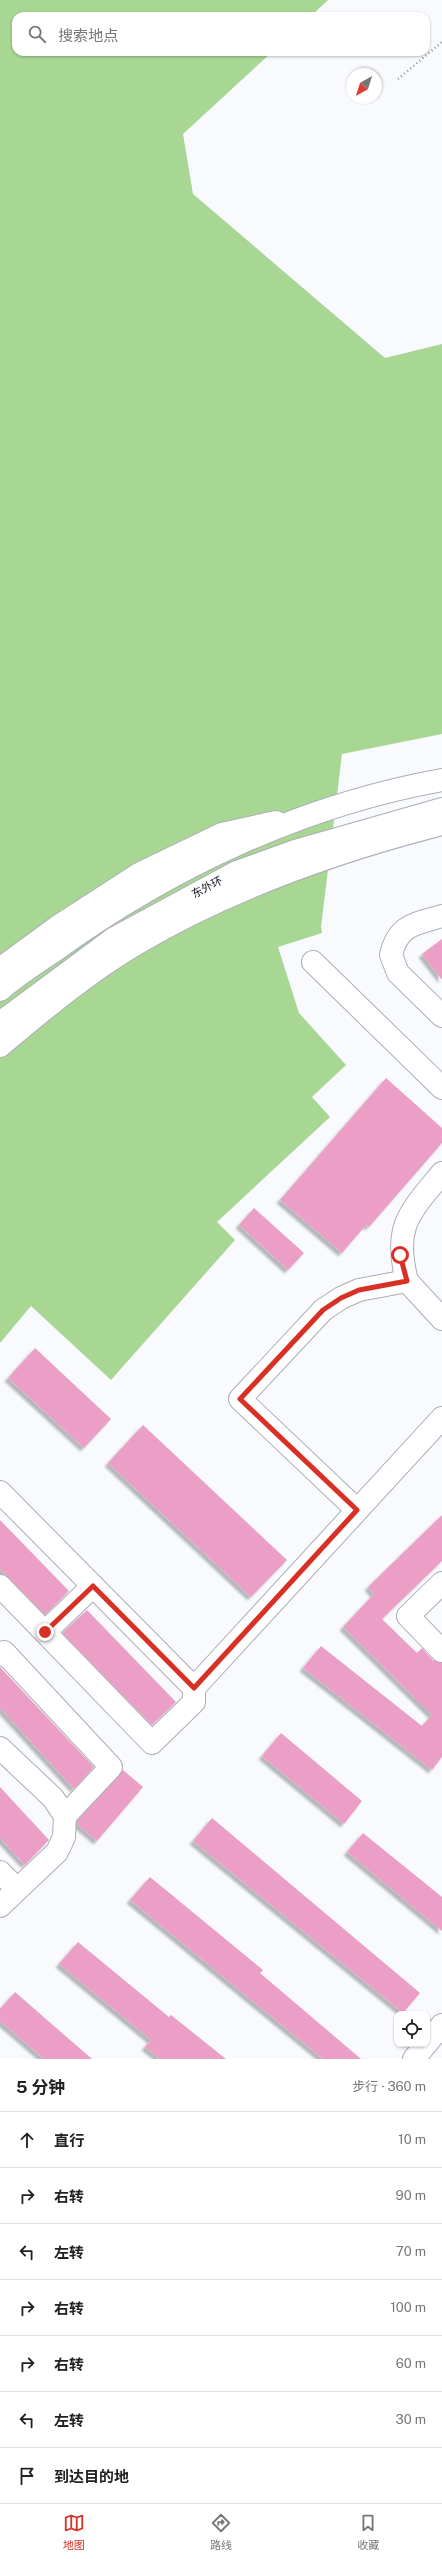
<!DOCTYPE html>
<html lang="zh">
<meta charset="utf-8">
<style>
body{margin:0;font-family:"Public Sans","Noto Sans SC",sans-serif;background:#f6f6f6;color:#222}
.controls{position:absolute;right:12px;bottom:12px;display:grid;overflow:hidden;border-radius:8px;box-shadow:0 1px 3px #0004}
.controls button{width:36px;height:36px;display:grid;place-items:center;padding:0;border:0;border-bottom:1px solid #e0e0e0;background:#fff;color:#222;font:20px sans-serif}
.compass{position:absolute;left:346px;top:68px;width:36px;height:36px;border-radius:50%;background:#fff;box-shadow:0 1px 3px #0004;rotate:219deg}
.stop{position:absolute;width:12px;height:12px;margin:-9px;border:3px solid #d93025;border-radius:50%;background:#fff}
.stop.end{background:#d93025;border-color:#fff;box-shadow:0 1px 4px #0008}
.list{margin:0;padding:0;list-style:none}
h2{display:flex;justify-content:space-between;align-items:center;height:52px;margin:0;padding:0 16px;font-size:17px}
h2 small{font-size:13px;font-weight:400;color:#767676}
.list li{display:grid;grid-template-columns:26px 1fr auto;gap:12px;align-items:center;box-sizing:border-box;height:56px;padding:0 16px;border-top:1px solid #e0e0e0}
.list b{display:block;font-size:15px;white-space:nowrap}
.list em{font-size:13px;font-style:normal;color:#767676}
.icon{flex:none;width:22px;height:22px;fill:none;stroke:currentColor;stroke-width:2;stroke-linecap:round;stroke-linejoin:round}
.map{position:relative;flex:none;width:442px;height:2059px;overflow:hidden}
.search{position:absolute;background:#fff;box-shadow:0 1px 3px #0004;left:12px;right:12px;top:12px;height:44px;display:flex;align-items:center;gap:10px;box-sizing:border-box;padding:0 14px;border-radius:12px;color:#767676;font-size:15px}
.sheet{height:444px;background:#fff}
nav{display:flex;justify-content:space-around;align-items:center;box-sizing:border-box;height:56px;border-top:1px solid #e0e0e0;background:#fff;font-size:11px;color:#767676}
nav a{display:grid;justify-items:center;gap:2px}
nav .on{color:#d93025}
.map>svg:first-child{display:block}
.forest{fill:#a8d693}
.building{fill:#eb9fc7;filter:url(#shadow)}
.lines{fill:none;stroke-linecap:round;stroke-linejoin:round}
.minor-casing{stroke:#acaeb6;stroke-width:24}
.major-casing{stroke:#acaeb6;stroke-width:24}
.highway-casing{stroke:#acaeb6;stroke-width:24}
.path{stroke:#949599;stroke-width:2.5;stroke-dasharray:1 3;stroke-linecap:butt}
.minor{stroke:#fff;stroke-width:22}
.major{stroke:#fff;stroke-width:22}
.highway{stroke:#fff;stroke-width:22}
.route{stroke:#d93025;stroke-width:5}
.labels{text-anchor:middle;stroke-width:3;stroke-linejoin:round;paint-order:stroke}
.street-label{font-size:11px;fill:#17171a;stroke:#f8fafe}
</style>
<div class="map">
<svg width="442" height="2059" viewBox="0 0 442 2059">
<defs>
<filter id="shadow"><feDropShadow dx="-3.5" dy="3.5" stdDeviation="1" flood-color="#0004"/></filter>
</defs>
<rect width="100%" height="100%" fill="#f8fafe"/>
<path class="forest" d="M0,0h328l-17,16h-295v36h256l-89,82 10,60 192,164 57,-14v390l-100,20 -21,173 1,6 -44,14 21,66 47,52 -34,32 18,20 -113,105 18,18 -124,140 -80,-74 -31,37z"/>
<g class="building">
<path d="M442,939v41l-20,-26z"/>
<path d="M386,1078l56,50v15l-73,84 -3,-2 -24,28 -62,-53z"/>
<path d="M254,1208l50,45 -16,17 -49,-45z"/>
<path d="M35,1348l76,71 -27,29 -76,-70z"/>
<path d="M143,1425l144,135 -36,37 -143,-134z"/>
<path d="M442,1515v46l-60,58 35,34 5,-5 11,12 9,3v94l-10,13 -129,-102 18,-22 101,80 10,-11 -89,-88 31,-33 -6,-7z"/>
<path d="M0,1520l69,71 -24,24 -45,-46z"/>
<path d="M87,1610l89,92 -24,23 -90,-92z"/>
<path d="M0,1667l94,100 -20,22 -74,-81z"/>
<path d="M281,1733l81,68 -18,23 -82,-68z"/>
<path d="M123,1770l20,17 -46,54 -20,-17v-3z"/>
<path d="M0,1787l49,53 -24,25 -25,-27z"/>
<path d="M212,1818l208,175 -17,20 -210,-172z"/>
<path d="M363,1833l79,64v34l-95,-79z"/>
<path d="M150,1877l113,93 -3,3 101,86h-38l-193,-159z"/>
<path d="M78,1942l91,75 2,-2 55,44h-66l-15,-12 6,-7 -92,-76z"/>
<path d="M15,1992l77,67h-48l-44,-38v-12z"/>
</g>
<g class="lines">
<defs>
<g id="minor">
<path d="M442,916c-26,8 -44,8 -51,39l7,18 44,43"/>
<path d="M313,962l129,126"/>
<path d="M407,1281c-14,-54 2,-68 35,-108"/>
<path d="M0,1492l194,196 248,-270"/>
<path d="M357,1510l-117,-111 83,-89 18,-12 18,-8 48,-9 35,38"/>
<path d="M442,1583l-34,33 34,35"/>
<path d="M0,1586l152,157 42,-41v-14"/>
<path d="M45,1632l48,-46"/>
<path d="M0,1655l4,-3 107,115 -46,49"/>
<path d="M0,1748l53,50 12,18 -1,21 -7,15 -57,54"/>
<path d="M0,1872l17,17"/>
</g>
<g id="major">
<path d="M0,969l57,-42 82,-53 83,-40 54,-12"/>
<path d="M0,1046c43,-36 87,-73 136,-102 93,-55 201,-93 306,-120"/>
<path d="M427,2043l15,-18"/>
<path d="M414,2059l12,-15"/>
</g>
<g id="highway">
<path d="M0,990c17,-15 36,-27 54,-39 115,-83 248,-146 388,-171"/>
<path d="M0,1023l113,-84 124,-67 58,-21 147,-42"/>
</g>
</defs>
<use href="#minor" class="minor-casing"/>
<use href="#major" class="major-casing"/>
<use href="#highway" class="highway-casing"/>
<path class="path" d="M398,79l44,-37"/>
<use href="#minor" class="minor"/>
<use href="#major" class="major"/>
<use href="#highway" class="highway"/>
</g>
<g class="lines">
<path class="route" d="M45,1632l48,-46 101,102 163,-178 -117,-111 83,-89 18,-12 18,-8 48,-9 -7,-26"/>
</g>
<g class="labels">
<g class="street-label">
<text transform="translate(207 887) rotate(-28)" y="4">东外环</text>
</g>
</g>
</svg>
<div class="controls">
<button><svg class="icon" aria-label="locate" viewBox="0 0 24 24"><circle cx="12" cy="12" r="6"/><path d="M12 2v4M12 18v4M2 12h4M18 12h4"/></svg></button>
</div>
<svg class="compass" viewBox="-18 -18 36 36"><path d="M0-13l5 13h-10z" fill="#e53935"/><path d="M0 13l5-13h-10z" fill="#767676"/></svg>
<div class="stop" style="left:400px;top:1255px"></div>
<div class="stop end" style="left:45px;top:1632px"></div>
<div class="search"><svg class="icon" aria-label="search" viewBox="0 0 24 24"><circle cx="10" cy="10" r="6"/><path d="M15 15l6 6"/></svg>搜索地点</div>
</div>
<section class="sheet">
<h2>5 分钟<small>步行 · 360 m</small></h2>
<ul class="list">
<li><svg class="icon" aria-label="ahead" viewBox="0 0 24 24"><path d="M12 20V5M6 11l6-6 6 6"/></svg><div><b>直行</b></div><em>10 m</em></li>
<li><svg class="icon" aria-label="right" viewBox="0 0 24 24"><path d="M7 20v-9h11M14 6l5 5-5 5"/></svg><div><b>右转</b></div><em>90 m</em></li>
<li><svg class="icon" aria-label="left" viewBox="0 0 24 24"><path d="M17 20v-9H6M10 6l-5 5 5 5"/></svg><div><b>左转</b></div><em>70 m</em></li>
<li><svg class="icon" aria-label="right" viewBox="0 0 24 24"><path d="M7 20v-9h11M14 6l5 5-5 5"/></svg><div><b>右转</b></div><em>100 m</em></li>
<li><svg class="icon" aria-label="right" viewBox="0 0 24 24"><path d="M7 20v-9h11M14 6l5 5-5 5"/></svg><div><b>右转</b></div><em>60 m</em></li>
<li><svg class="icon" aria-label="left" viewBox="0 0 24 24"><path d="M17 20v-9H6M10 6l-5 5 5 5"/></svg><div><b>左转</b></div><em>30 m</em></li>
<li><svg class="icon" aria-label="arrive" viewBox="0 0 24 24"><path d="M6 21V4h12l-3 4 3 4H6"/></svg><div><b>到达目的地</b></div></li>
</ul>
</section>
<nav>
<a class="on"><svg class="icon" aria-label="map" viewBox="0 0 24 24"><path d="M3 6l6-2 6 2 6-2v14l-6 2-6-2-6 2zM9 4v14M15 6v14"/></svg>地图</a>
<a><svg class="icon" aria-label="directions" viewBox="0 0 24 24"><path d="M12 3l9 9-9 9-9-9zM9 14v-3h6M13 9l2 2-2 2"/></svg>路线</a>
<a><svg class="icon" aria-label="saved" viewBox="0 0 24 24"><path d="M7 4h10v16l-5-4-5 4z"/></svg>收藏</a>
</nav>
